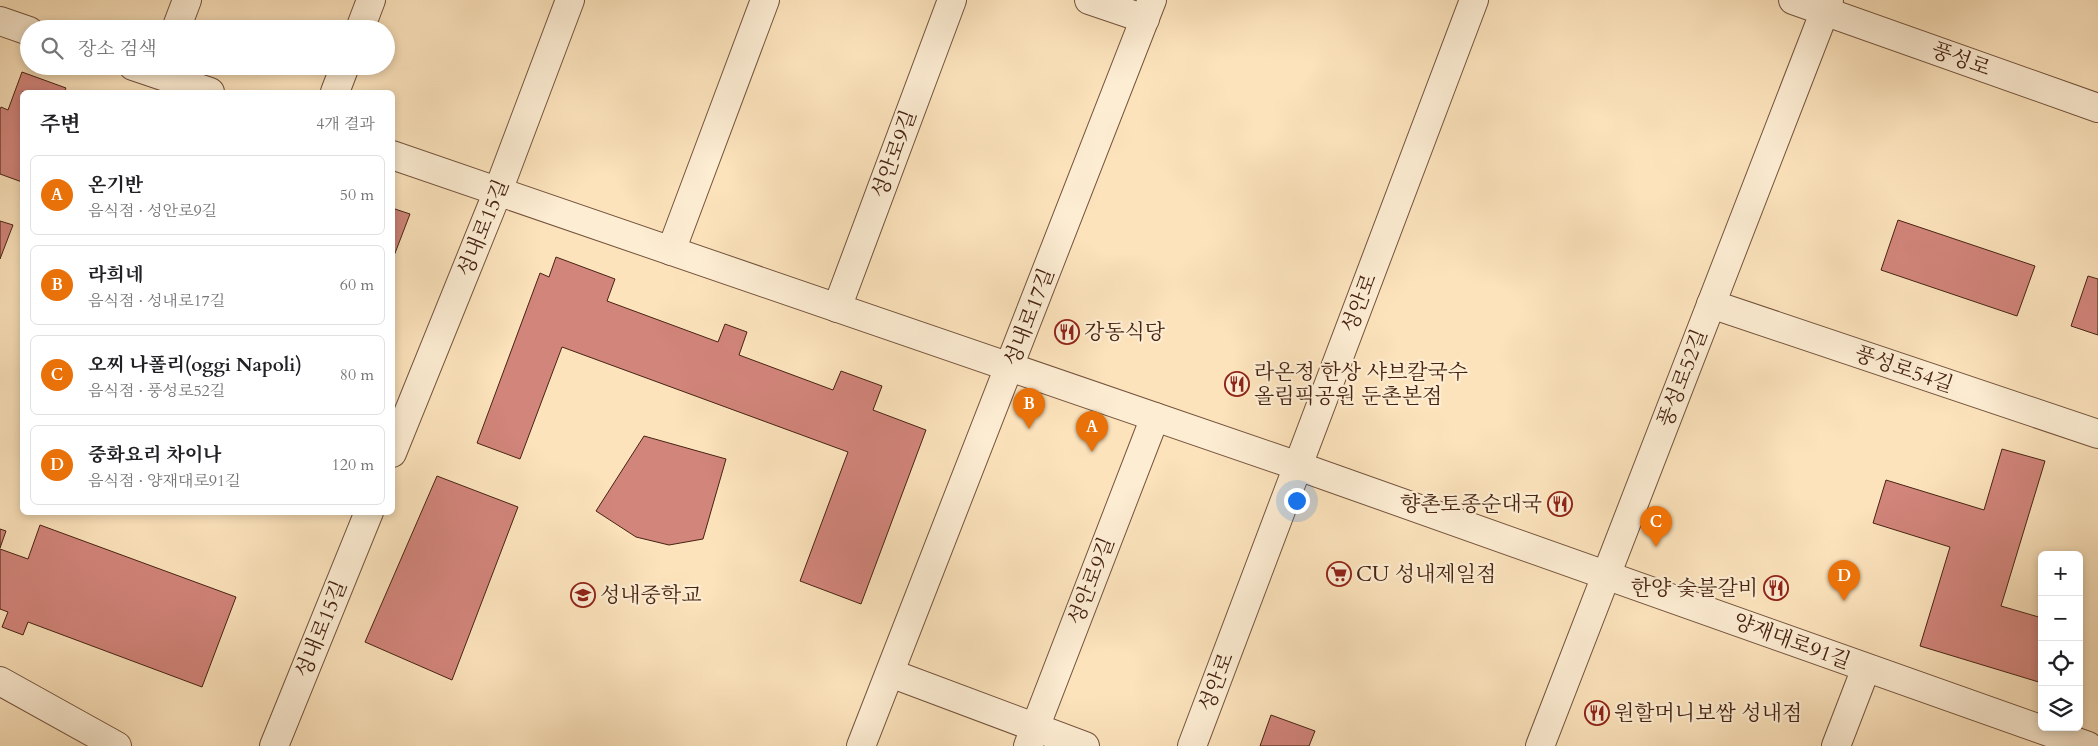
<!DOCTYPE html>
<html lang="ko">
<meta charset="utf-8">
<style>
body{margin:0;font-family:Cardo,"Noto Serif KR",serif;background:#f2f2f2;color:#202124}
.controls{position:absolute;right:15px;bottom:15px;display:grid;overflow:hidden;border-radius:8px;box-shadow:0 2px 8px #0003}
.controls button{width:45px;height:45px;display:grid;place-items:center;padding:0;border:0;border-bottom:1px solid #e0e0e0;background:#fff;color:#202124;font:25px sans-serif}
.you{position:absolute;left:1296px;top:500px;width:18px;height:18px;margin:-12px;border:4px solid #fff;border-radius:50%;background:#1a73e8;box-shadow:0 0 0 8px #1a73e833}
.badge{display:grid;place-items:center;width:32px;height:32px;border-radius:50%;background:#7c3aed;color:#fff;font-size:16px;font-weight:700}
.pin{position:absolute;translate:-50% -41px;filter:drop-shadow(0 1px 2px #0008)}
.pin::after{content:'';position:absolute;top:26px;width:18px;height:15px;background:inherit;clip-path:polygon(0 0,100% 0,50% 100%)}
.list{margin:0;padding:0;list-style:none}
h2{display:flex;justify-content:space-between;align-items:center;height:65px;margin:0;padding:0 20px;font-size:21px}
h2 small{font-size:16px;font-weight:400;color:#757577}
.list li{display:grid;grid-template-columns:32px 1fr auto;gap:15px;align-items:center;box-sizing:border-box;height:80px;margin:0 10px 10px;padding:0 10px;border:1px solid #e0e0e0;border-radius:8px}
.list b{display:block;font-size:19px;white-space:nowrap}
.list p{margin:0;font-size:16px;white-space:nowrap;color:#757577}
.list em{font-size:16px;font-style:normal;color:#757577}
.icon{flex:none;width:28px;height:28px;fill:none;stroke:currentColor;stroke-width:2;stroke-linecap:round;stroke-linejoin:round}
.map{position:relative;flex:none;width:2098px;height:746px;overflow:hidden}
.search{position:absolute;background:#fff;box-shadow:0 2px 8px #0003;left:20px;top:20px;width:375px;height:55px;display:flex;align-items:center;gap:12px;box-sizing:border-box;padding:0 18px;border-radius:28px;color:#757577;font-size:19px}
.panel{position:absolute;background:#fff;box-shadow:0 2px 8px #0003;left:20px;top:90px;width:375px;height:425px;border-radius:8px}
.map>svg:first-child{display:block}
.building{fill:#d2857b;stroke:#462312}
.lines{fill:none;stroke-linecap:round;stroke-linejoin:round}
.minor-casing{stroke:#74533c;stroke-width:30}
.minor{stroke:#fdedd3;stroke-width:28}
.labels{text-anchor:middle;stroke-width:4.5;stroke-linejoin:round;paint-order:stroke}
.street-label{font-size:21px;fill:#462312;stroke:#fdedd3}
.poi-label{font-size:21px;fill:#462312;stroke:#fdedd3;text-anchor:start}
</style>
<div class="map">
<svg width="2098" height="746" viewBox="0 0 2098 746">
<rect width="100%" height="100%" fill="#fce3bc"/>
<filter id="stains"><feTurbulence type="fractalNoise" baseFrequency=".004" numOctaves="4"/><feColorMatrix values="0 0 0 0 .2 0 0 0 0 .09 0 0 0 0 .02 0 0 0 .5 -.17"/></filter>
<radialGradient id="worn" r=".72"><stop offset=".6" stop-color="#630" stop-opacity="0"/><stop offset="1" stop-color="#630" stop-opacity=".3"/></radialGradient>
<g class="building">
<path d="M22,72l44,16 -2,4h-42v90l-22,-8v-65l1,-2 7,3z"/>
<path d="M392,208l18,6 -18,47z"/>
<path d="M1898,220l137,46 -18,50 -136,-46z"/>
<path d="M0,221l13,4 -13,34z"/>
<path d="M556,257l59,22 -8,22 111,41 7,-18 22,8 -8,23 94,35 8,-19 41,15 -9,24 53,20 -65,174 -61,-23 48,-129 -286,-105 -42,112 -43,-16 63,-170 9,4z"/>
<path d="M2088,276l10,3v56l-27,-9z"/>
<path d="M644,436l82,23 -23,80 -34,6 -33,-8 -40,-26z"/>
<path d="M2002,449l43,12 -44,145 41,12v65l-122,-37 30,-99 -77,-24 13,-43 98,30z"/>
<path d="M437,476l81,31 -66,173 -87,-38z"/>
<path d="M40,525l196,72 -34,90 -174,-65 -5,13 -21,-8 6,-15 -8,-3v-60l28,10z"/>
<path d="M0,529l6,2 -6,17z"/>
<path d="M1271,715l44,16 -6,15h-49z"/>
</g>
<g class="lines">
<defs>
<g id="minor">
<path d="M1089,0l56,19"/>
<path d="M1793,0l305,108"/>
<path d="M0,21l29,10"/>
<path d="M176,29l11,-29"/>
<path d="M360,29l11,-29"/>
<path d="M133,66l77,26"/>
<path d="M335,92l10,-26"/>
<path d="M392,155l906,311 790,280"/>
<path d="M671,251l94,-251"/>
<path d="M1711,304l387,130"/>
<path d="M837,308l115,-308"/>
<path d="M392,453l106,-262 72,-191"/>
<path d="M890,673l195,73"/>
<path d="M0,681l117,65"/>
<path d="M274,746l95,-234"/>
<path d="M861,746l291,-746"/>
<path d="M1028,746l127,-329"/>
<path d="M1192,746l282,-746"/>
<path d="M1540,746l289,-746"/>
<path d="M1836,746l30,-78"/>
</g>
</defs>
<use href="#minor" class="minor-casing"/>
<use href="#minor" class="minor"/>
</g>
<defs>
<symbol id="restaurant-ring" viewBox="-11 -11 22 22"><circle r="9.5" fill="#fdedd3" stroke="#8f2418" stroke-width="1.5"/><path d="M-5-6h1v4h1v-4h1v4h1v-4h1v5L-1.5 .5V6h-2V.5L-5-1ZM5-6V6H3V1.5H1.5Q1.5-4 5-6Z" fill="#8f2418"/></symbol>
<symbol id="supermarket-ring" viewBox="-11 -11 22 22"><circle r="9.5" fill="#fdedd3" stroke="#8f2418" stroke-width="1.5"/><path d="M-6-5.5h2.5l.6 2H6L4.5 2H-2.5L-4.4-4H-6ZM-1.5 3.2a1.3 1.3 0 1 0 .1 0ZM3 3.2a1.3 1.3 0 1 0 .1 0Z" fill="#8f2418"/></symbol>
<symbol id="school-ring" viewBox="-11 -11 22 22"><circle r="9.5" fill="#fdedd3" stroke="#8f2418" stroke-width="1.5"/><path d="M0-5L7-2L0 1L-7-2ZM-4 1L0 2.5L4 1V4Q0 6-4 4Z" fill="#8f2418"/></symbol>
</defs>
<g fill-rule="evenodd">
<use href="#restaurant-ring" x="1053" y="318" width="28" height="28"/>
<use href="#restaurant-ring" x="1223" y="370" width="28" height="28"/>
<use href="#restaurant-ring" x="1546" y="490" width="28" height="28"/>
<use href="#supermarket-ring" x="1325" y="560" width="28" height="28"/>
<use href="#restaurant-ring" x="1762" y="574" width="28" height="28"/>
<use href="#school-ring" x="569" y="581" width="28" height="28"/>
<use href="#restaurant-ring" x="1583" y="699" width="28" height="28"/>
</g>
<g class="labels">
<g class="street-label">
<text transform="translate(1961 59) rotate(20)" y="7">풍성로</text>
<text transform="translate(894 154) rotate(-70)" y="7">성안로9길</text>
<text transform="translate(483 228) rotate(-68)" y="7">성내로15길</text>
<text transform="translate(1359 303) rotate(-69)" y="7">성안로</text>
<text transform="translate(1029 317) rotate(-69)" y="7">성내로17길</text>
<text transform="translate(1904 369) rotate(19)" y="7">풍성로54길</text>
<text transform="translate(1682 378) rotate(-69)" y="7">풍성로52길</text>
<text transform="translate(1091 581) rotate(-69)" y="7">성안로9길</text>
<text transform="translate(321 629) rotate(-68)" y="7">성내로15길</text>
<text transform="translate(1792 641) rotate(20)" y="7">양재대로91길</text>
<text transform="translate(1216 682) rotate(-69)" y="7">성안로</text>
</g>
<g class="poi-label">
<text x="1084" y="339">강동식당</text>
<text x="1254" y="379">라온정 한상 샤브칼국수<tspan x="1254" dy="24">올림픽공원 둔촌본점</tspan></text>
<text x="1542" y="511" text-anchor="end">향촌토종순대국</text>
<text x="1356" y="581">CU 성내제일점</text>
<text x="1758" y="595" text-anchor="end">한양 숯불갈비</text>
<text x="600" y="602">성내중학교</text>
<text x="1614" y="720">원할머니보쌈 성내점</text>
</g>
</g>
<rect width="100%" height="100%" filter="url(#stains)"/>
<rect width="100%" height="100%" fill="url(#worn)"/>
</svg>
<div class="controls">
<button>+</button>
<button>−</button>
<button><svg class="icon" aria-label="locate" viewBox="0 0 24 24"><circle cx="12" cy="12" r="6"/><path d="M12 2v4M12 18v4M2 12h4M18 12h4"/></svg></button>
<button><svg class="icon" aria-label="layers" viewBox="0 0 24 24"><path d="M12 4l9 5-9 5-9-5zM3 14l9 5 9-5"/></svg></button>
</div>
<div class="you"></div>
<div class="pin badge" style="left:1092px;top:452px;background:#e8710a">A</div>
<div class="pin badge" style="left:1029px;top:429px;background:#e8710a">B</div>
<div class="pin badge" style="left:1656px;top:547px;background:#e8710a">C</div>
<div class="pin badge" style="left:1844px;top:601px;background:#e8710a">D</div>
<div class="search"><svg class="icon" aria-label="search" viewBox="0 0 24 24"><circle cx="10" cy="10" r="6"/><path d="M15 15l6 6"/></svg>장소 검색</div>
<section class="panel">
<h2>주변<small>4개 결과</small></h2>
<ul class="list">
<li><span class="badge" style="background:#e8710a">A</span><div><b>온기반</b><p>음식점 · 성안로9길</p></div><em>50 m</em></li>
<li><span class="badge" style="background:#e8710a">B</span><div><b>라희네</b><p>음식점 · 성내로17길</p></div><em>60 m</em></li>
<li><span class="badge" style="background:#e8710a">C</span><div><b>오찌 나폴리(oggi Napoli)</b><p>음식점 · 풍성로52길</p></div><em>80 m</em></li>
<li><span class="badge" style="background:#e8710a">D</span><div><b>중화요리 차이나</b><p>음식점 · 양재대로91길</p></div><em>120 m</em></li>
</ul>
</section>
</div>
